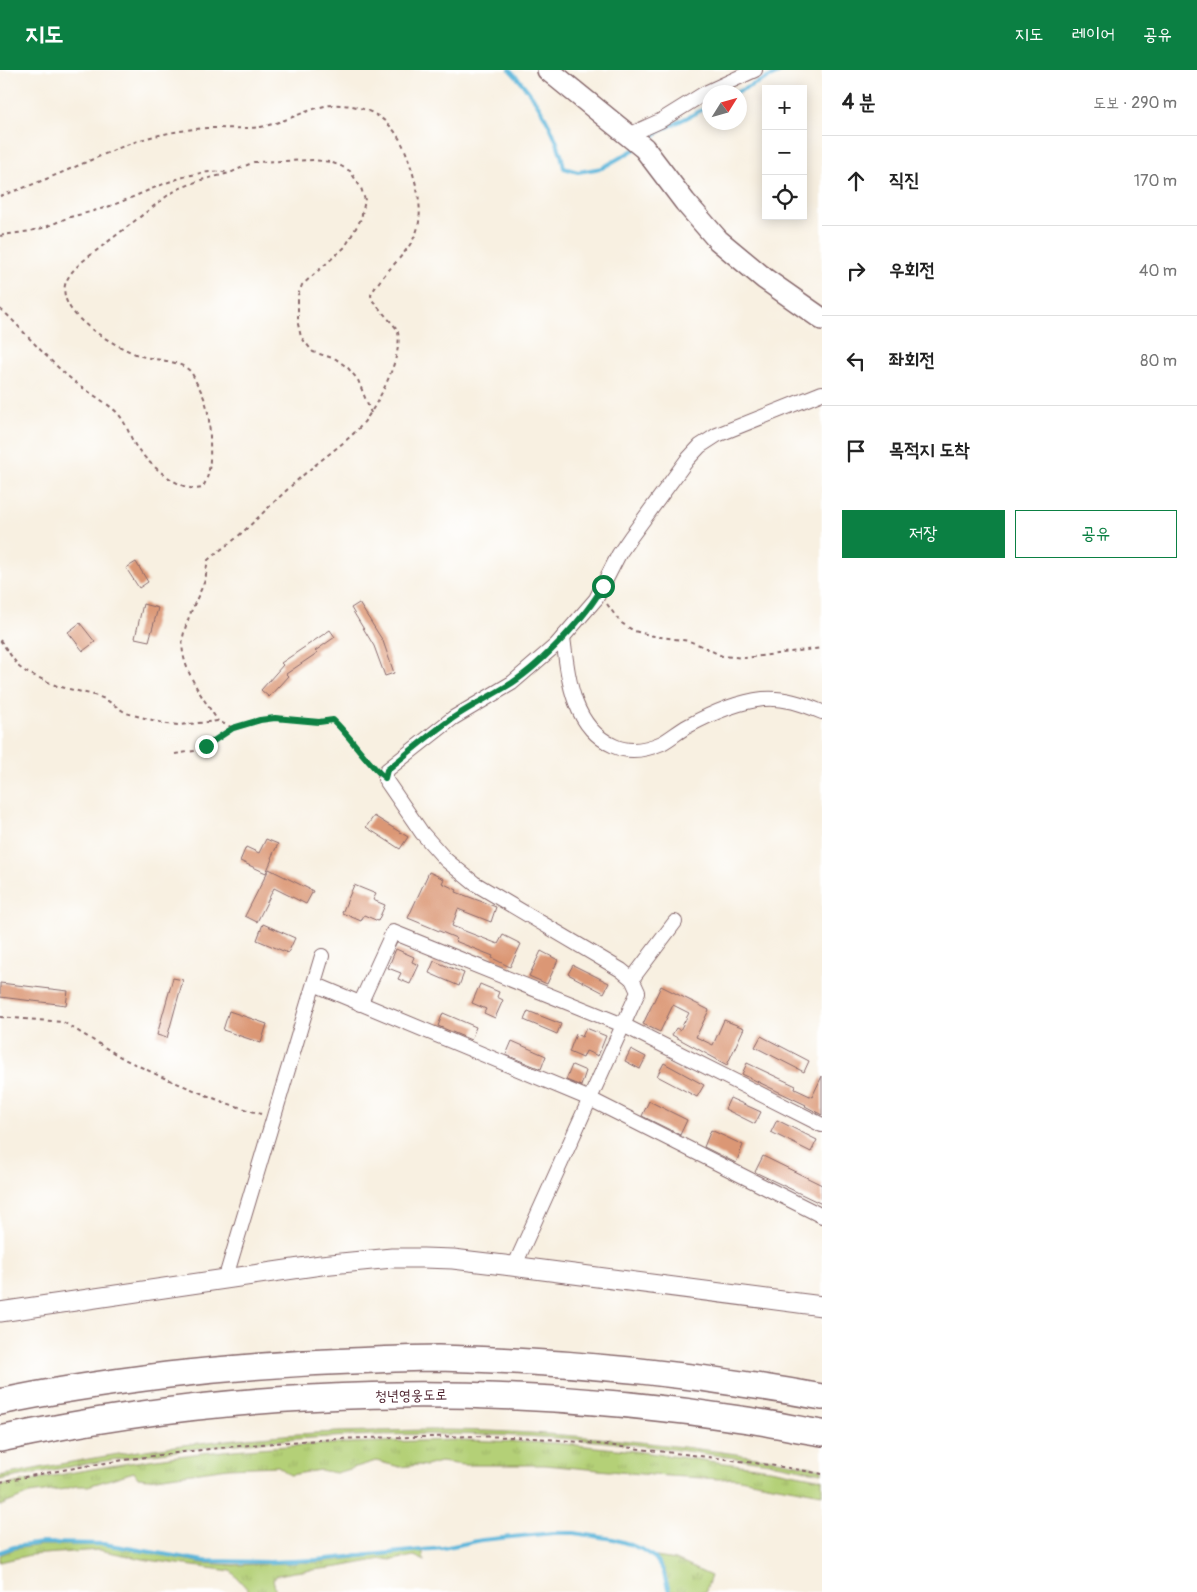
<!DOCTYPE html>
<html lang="ko">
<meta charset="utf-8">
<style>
body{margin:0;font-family:Pangolin,"Poor Story",sans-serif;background:#f6f6f6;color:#222}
.controls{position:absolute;right:15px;top:15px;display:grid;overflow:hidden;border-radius:0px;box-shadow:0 2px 12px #0003}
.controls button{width:45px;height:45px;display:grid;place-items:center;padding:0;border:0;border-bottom:1px solid #e0e0e0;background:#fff;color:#222;font:25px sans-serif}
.compass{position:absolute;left:702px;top:15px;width:45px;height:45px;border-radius:50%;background:#fff;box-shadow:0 2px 12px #0003;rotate:53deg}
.stop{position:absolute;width:15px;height:15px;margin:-11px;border:4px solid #0b8043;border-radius:50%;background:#fff}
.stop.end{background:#0b8043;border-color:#fff;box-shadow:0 1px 5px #0008}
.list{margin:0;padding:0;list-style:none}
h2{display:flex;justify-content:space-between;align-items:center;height:65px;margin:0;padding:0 20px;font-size:21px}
h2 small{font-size:16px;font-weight:400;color:#767676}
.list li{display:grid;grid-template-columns:32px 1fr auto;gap:15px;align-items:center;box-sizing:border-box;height:90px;padding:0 20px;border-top:1px solid #e0e0e0}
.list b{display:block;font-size:19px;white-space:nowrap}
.list em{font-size:16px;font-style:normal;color:#767676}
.actions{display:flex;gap:10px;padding:15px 20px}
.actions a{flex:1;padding:11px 0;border:1px solid #0b8043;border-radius:0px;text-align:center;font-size:18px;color:#0b8043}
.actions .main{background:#0b8043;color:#fff}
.icon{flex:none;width:28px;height:28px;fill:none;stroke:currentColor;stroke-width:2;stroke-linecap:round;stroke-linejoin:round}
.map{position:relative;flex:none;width:822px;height:1522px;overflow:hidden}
header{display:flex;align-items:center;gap:30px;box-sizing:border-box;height:70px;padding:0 25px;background:#0b8043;color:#fff}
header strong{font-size:24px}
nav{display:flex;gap:28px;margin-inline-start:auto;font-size:18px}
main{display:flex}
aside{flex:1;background:#fff}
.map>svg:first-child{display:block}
.grass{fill:url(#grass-tufts);stroke:#7f7851}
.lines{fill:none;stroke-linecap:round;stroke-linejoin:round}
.stream{stroke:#5cb6da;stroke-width:4}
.building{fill:#db9774}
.minor-casing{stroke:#87686b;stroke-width:16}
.secondary-casing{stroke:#87686b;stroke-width:21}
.primary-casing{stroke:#87686b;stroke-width:24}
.motorway-casing{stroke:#87686b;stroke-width:28}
.path{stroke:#87686b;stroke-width:2;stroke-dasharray:4 4;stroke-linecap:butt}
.minor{stroke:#fff;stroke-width:14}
.secondary{stroke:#fff;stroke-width:19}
.primary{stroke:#fff;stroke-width:21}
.motorway{stroke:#fff;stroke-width:25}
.route{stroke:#0b8043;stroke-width:6}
.labels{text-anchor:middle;stroke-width:5;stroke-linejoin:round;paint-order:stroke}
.street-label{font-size:15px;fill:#4a1f2b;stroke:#fff}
</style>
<header>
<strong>지도</strong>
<nav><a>지도</a><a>레이어</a><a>공유</a></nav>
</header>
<main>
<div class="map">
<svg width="822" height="1522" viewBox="0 0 822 1522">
<defs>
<pattern id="grass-tufts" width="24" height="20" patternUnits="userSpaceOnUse" patternTransform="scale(1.25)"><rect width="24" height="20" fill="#b4d077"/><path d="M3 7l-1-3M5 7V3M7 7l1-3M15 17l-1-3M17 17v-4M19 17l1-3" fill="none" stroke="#9cb267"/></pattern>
</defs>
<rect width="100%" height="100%" fill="#fff"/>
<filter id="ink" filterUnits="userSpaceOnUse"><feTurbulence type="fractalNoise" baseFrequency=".02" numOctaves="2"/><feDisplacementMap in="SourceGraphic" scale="10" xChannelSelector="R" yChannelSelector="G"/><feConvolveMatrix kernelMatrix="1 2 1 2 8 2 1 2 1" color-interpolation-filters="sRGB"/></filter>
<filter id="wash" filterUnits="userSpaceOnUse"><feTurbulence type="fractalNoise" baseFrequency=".0096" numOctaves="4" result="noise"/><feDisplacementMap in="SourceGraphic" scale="20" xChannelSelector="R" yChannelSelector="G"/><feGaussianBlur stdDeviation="1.12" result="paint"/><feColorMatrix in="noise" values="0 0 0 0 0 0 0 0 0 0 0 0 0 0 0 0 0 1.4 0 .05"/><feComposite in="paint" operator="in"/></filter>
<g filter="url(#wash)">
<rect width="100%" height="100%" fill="#f8f0e1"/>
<g class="grass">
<path d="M429,1360c114,0 228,12 341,29 17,2 35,7 52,10v4c-18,-3 -35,-8 -53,-10 -53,-8 -107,-16 -161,-21 -203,-19 -409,-3 -608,38v-4c104,-22 209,-37 315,-43 38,-2 76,-2 114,-3z"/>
<path d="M459,1370l96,3 71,7 144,19 52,10v15l-88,-16 -14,1 -68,-4 -107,-10h-81l-24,-3 -14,4 -8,-1 -18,2 -24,-6 -40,12 -16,-3 -30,5 -12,-9 -50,2 -80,11 -10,-1 -4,-6 -46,14h-12l-11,3 -36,5 -29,12v-20c67,-13 134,-25 202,-33 85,-9 171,-11 257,-13z"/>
<path d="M41,1475h63l100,18 30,2 82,-3 107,-11v5l2,5 -11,-5 -21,4 -11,-1 -43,8 -45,5 -16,3 -5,4 3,13h-26l-19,-21 -83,-11 -49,-10 -69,5 -30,7v-7l14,-6z"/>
<path d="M656,1487l20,3 35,16 -6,16h-35l-5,-22z"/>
</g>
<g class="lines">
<g class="stream">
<path d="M510,0c25,25 48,63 54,98l14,4 24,-4 33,-19"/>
<path d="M737,22l48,-22"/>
<path d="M647,71l15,-11 48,-24"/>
<path d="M0,1482l14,-5 27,-4 63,1 100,17 66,1 46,-2 127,-12 39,-8 71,-7h21l39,6 16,5 14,6 12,8 8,12 6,22"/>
</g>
</g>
<g id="blocks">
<g class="building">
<path d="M136,492l12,20 -9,6 -13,-20z"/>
<path d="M359,533l24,38 11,32 -9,3 -11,-30 -23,-38z"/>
<path d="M143,534l15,4 -9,33 -14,-3z"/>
<path d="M80,553l15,19 -12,9 -15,-19z"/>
<path d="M330,560l5,7 -20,14 2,2 -31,21 2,2 -19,21 -8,-7 22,-25 -2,-2z"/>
<path d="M374,746l34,21 -8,12 -34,-22z"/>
<path d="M266,769l12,5 -7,14 1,1 -6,14 -26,-12 6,-14 13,6z"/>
<path d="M269,799l44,22 -7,13 -32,-16 -17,34 -12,-6z"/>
<path d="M429,802l15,7 -2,4 15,7 -1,2 40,15 -5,15 -33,-13 -6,17 46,18 5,-9 18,9 -11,23 -18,-9 1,-2 -38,-15 1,-3 -48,-20z"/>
<path d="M354,815l22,9 -3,6 12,5 -7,16 -14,-6 -3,6 -19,-8z"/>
<path d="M263,854l32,14 -7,15 -31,-13z"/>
<path d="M396,879l18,8 -2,5 7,3 -9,19 -12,-5 3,-6 -13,-5z"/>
<path d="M541,881l17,9 -11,24 -18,-8z"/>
<path d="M434,891l30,12 -5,13 -30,-13z"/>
<path d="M573,895l36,18 -5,10 -36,-19z"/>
<path d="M173,908l10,2 -16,58 -10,-3z"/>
<path d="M0,913l68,8 -2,14 -66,-8z"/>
<path d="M480,914l19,8 -2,5 6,3 -8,18 -11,-5 2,-4 -14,-6z"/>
<path d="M661,916l48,24 -13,27 17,8 11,-25 20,8 -17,37 -55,-30 4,-7 4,2 9,-17 -16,-8 -13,27 -17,-8z"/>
<path d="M229,941l38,13 -6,19 -38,-13z"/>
<path d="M528,941l33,13 -4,10 -33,-14z"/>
<path d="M443,943l33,14 -5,13 -33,-14z"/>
<path d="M586,958l20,8 -8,20 -12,-5 -3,7 -14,-6 7,-18 6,3z"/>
<path d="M761,966l48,25 -5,11 -49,-25z"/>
<path d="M512,971l34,15 -5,13 -35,-14z"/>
<path d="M631,979l15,8 -6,12 -15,-8z"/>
<path d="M664,993l40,22 -7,12 -40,-21z"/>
<path d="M747,993l49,23 -1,3 17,8 10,-21v39l-17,-9 1,-1 -64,-31z"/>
<path d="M572,995l14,6 -5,15 -15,-6z"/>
<path d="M730,1028l31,14 -6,12 -30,-15z"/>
<path d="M649,1031l38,19 -7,15 -38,-19z"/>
<path d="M777,1050l40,20 -6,12 -40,-20z"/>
<path d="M711,1060l32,15 -7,18 -32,-16z"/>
<path d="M763,1086l59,29v19l-67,-32z"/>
</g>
</g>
</g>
<g filter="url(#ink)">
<use href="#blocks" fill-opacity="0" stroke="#87686b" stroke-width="1"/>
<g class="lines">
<defs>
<g id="minor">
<path d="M629,65l31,-14 45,-28 50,-23"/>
<path d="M563,567c5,40 9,90 51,109 15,7 32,4 48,-3 9,-5 17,-12 26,-17 22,-12 49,-24 75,-27 21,-2 40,5 59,13"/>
<path d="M632,909l43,-57"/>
<path d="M314,914l276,115 232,117"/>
<path d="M360,934l33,-72 230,93 199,100"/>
<path d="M514,1197l124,-275 -6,-13 -11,-9 -147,-87 -28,-23 -24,-27 -37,-54 2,-9 66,-52 59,-35 44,-38 40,-46 23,-45 11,-16 57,-78 13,-14 17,-11 105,-42"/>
<path d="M225,1210l97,-324"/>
</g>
<path id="secondary" d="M0,1242l321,-47 71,-7h31l30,1 51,6 318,41"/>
<path id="primary" d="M548,0l96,78 41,54 33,38 47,39 57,40"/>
<g id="motorway">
<path d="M0,1332c55,-12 112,-20 168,-27 69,-8 138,-13 207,-15 21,-1 42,-2 63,-2 129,3 257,16 384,39"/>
<path d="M0,1369c245,-53 501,-57 748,-19 25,4 50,9 74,13"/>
</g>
</defs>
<use href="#minor" class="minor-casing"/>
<use href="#secondary" class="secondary-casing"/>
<use href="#primary" class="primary-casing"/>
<use href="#motorway" class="motorway-casing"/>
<g class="path">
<path d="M0,126c31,-10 61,-23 91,-36 21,-9 42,-19 64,-24 17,-4 35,-7 52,-8 18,0 36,1 53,-1 23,-4 43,-16 65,-21 9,-2 18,-1 27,0 33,7 48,26 58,58 6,20 13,42 8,63 -7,27 -35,43 -47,68l1,5 25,29c9,23 -22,83 -39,100 -14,15 -34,28 -50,42 -25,21 -48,46 -73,68 -9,7 -18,13 -27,21 -2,7 -1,15 -4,23 -8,18 -17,35 -21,54 -5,28 20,61 35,84"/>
<path d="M0,166c11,-3 23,-3 34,-6 13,-2 24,-9 36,-13 12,-3 25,-6 37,-10 39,-13 78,-39 120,-35"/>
<path d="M0,239c12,9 21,21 32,32 12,13 25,26 38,37 14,12 30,20 43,31 12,9 15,24 22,36 11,17 46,49 67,43 10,-14 8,-34 8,-51 -1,-23 -2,-35 -14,-55 -1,-3 -3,-7 -5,-10 -12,-13 -37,-11 -53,-17 -24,-10 -80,-39 -73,-70 3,-10 10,-17 18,-24l84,-65 11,-7 23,-9 29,-7 24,-11 60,-2 16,2 11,4 9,5 11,17 4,12 -4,19 -16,28 -43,38 -4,10v29l3,13 12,15 23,7 12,9 10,12 13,33"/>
<path d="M607,534l13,18 14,9 20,5 35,5 13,5 20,10 23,2 77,-10"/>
<path d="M0,570l19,27 7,5 31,14 37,9 11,4 21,14 41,11 12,1 39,-4 15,7"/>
<path d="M175,684l19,-3 12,-5 27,-18 27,-7 15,-3 44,4 14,-2 10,10 31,38"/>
<path d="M0,947l63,5 61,37 38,18 61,25 38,12"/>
<path d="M0,1412c142,-29 284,-45 429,-45 35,-1 70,-1 104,1 45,3 88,9 133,14 52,6 104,12 156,22"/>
</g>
<use href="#minor" class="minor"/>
<use href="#secondary" class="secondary"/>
<use href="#primary" class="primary"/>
<use href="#motorway" class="motorway"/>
</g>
</g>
<g class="lines" filter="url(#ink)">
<path class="route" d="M206,676l27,-18 27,-8 15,-2 44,4 14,-2c19,18 32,41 52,58l2,-8c21,-17 43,-36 66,-52 19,-13 40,-23 59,-35 30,-20 74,-66 91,-97"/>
</g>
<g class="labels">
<g class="street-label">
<text transform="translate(411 1325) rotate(-1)" y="5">청년영웅도로</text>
</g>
</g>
</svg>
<div class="controls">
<button>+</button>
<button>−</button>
<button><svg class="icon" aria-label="locate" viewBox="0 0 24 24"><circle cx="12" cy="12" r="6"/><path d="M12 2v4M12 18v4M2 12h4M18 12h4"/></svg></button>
</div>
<svg class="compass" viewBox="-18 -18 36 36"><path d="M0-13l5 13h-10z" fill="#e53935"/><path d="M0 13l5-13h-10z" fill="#767676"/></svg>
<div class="stop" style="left:603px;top:516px"></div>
<div class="stop end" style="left:206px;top:676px"></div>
</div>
<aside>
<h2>4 분<small>도보 · 290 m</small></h2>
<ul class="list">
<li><svg class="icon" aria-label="ahead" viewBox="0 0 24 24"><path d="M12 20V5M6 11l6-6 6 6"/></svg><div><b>직진</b></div><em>170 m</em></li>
<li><svg class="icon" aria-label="right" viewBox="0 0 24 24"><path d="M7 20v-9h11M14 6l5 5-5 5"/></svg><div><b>우회전</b></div><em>40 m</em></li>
<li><svg class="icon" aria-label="left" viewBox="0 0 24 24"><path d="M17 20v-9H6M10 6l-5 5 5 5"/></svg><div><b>좌회전</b></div><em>80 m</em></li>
<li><svg class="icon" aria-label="arrive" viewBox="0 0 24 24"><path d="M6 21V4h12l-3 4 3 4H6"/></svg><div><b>목적지 도착</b></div></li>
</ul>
<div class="actions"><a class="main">저장</a><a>공유</a></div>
</aside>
</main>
